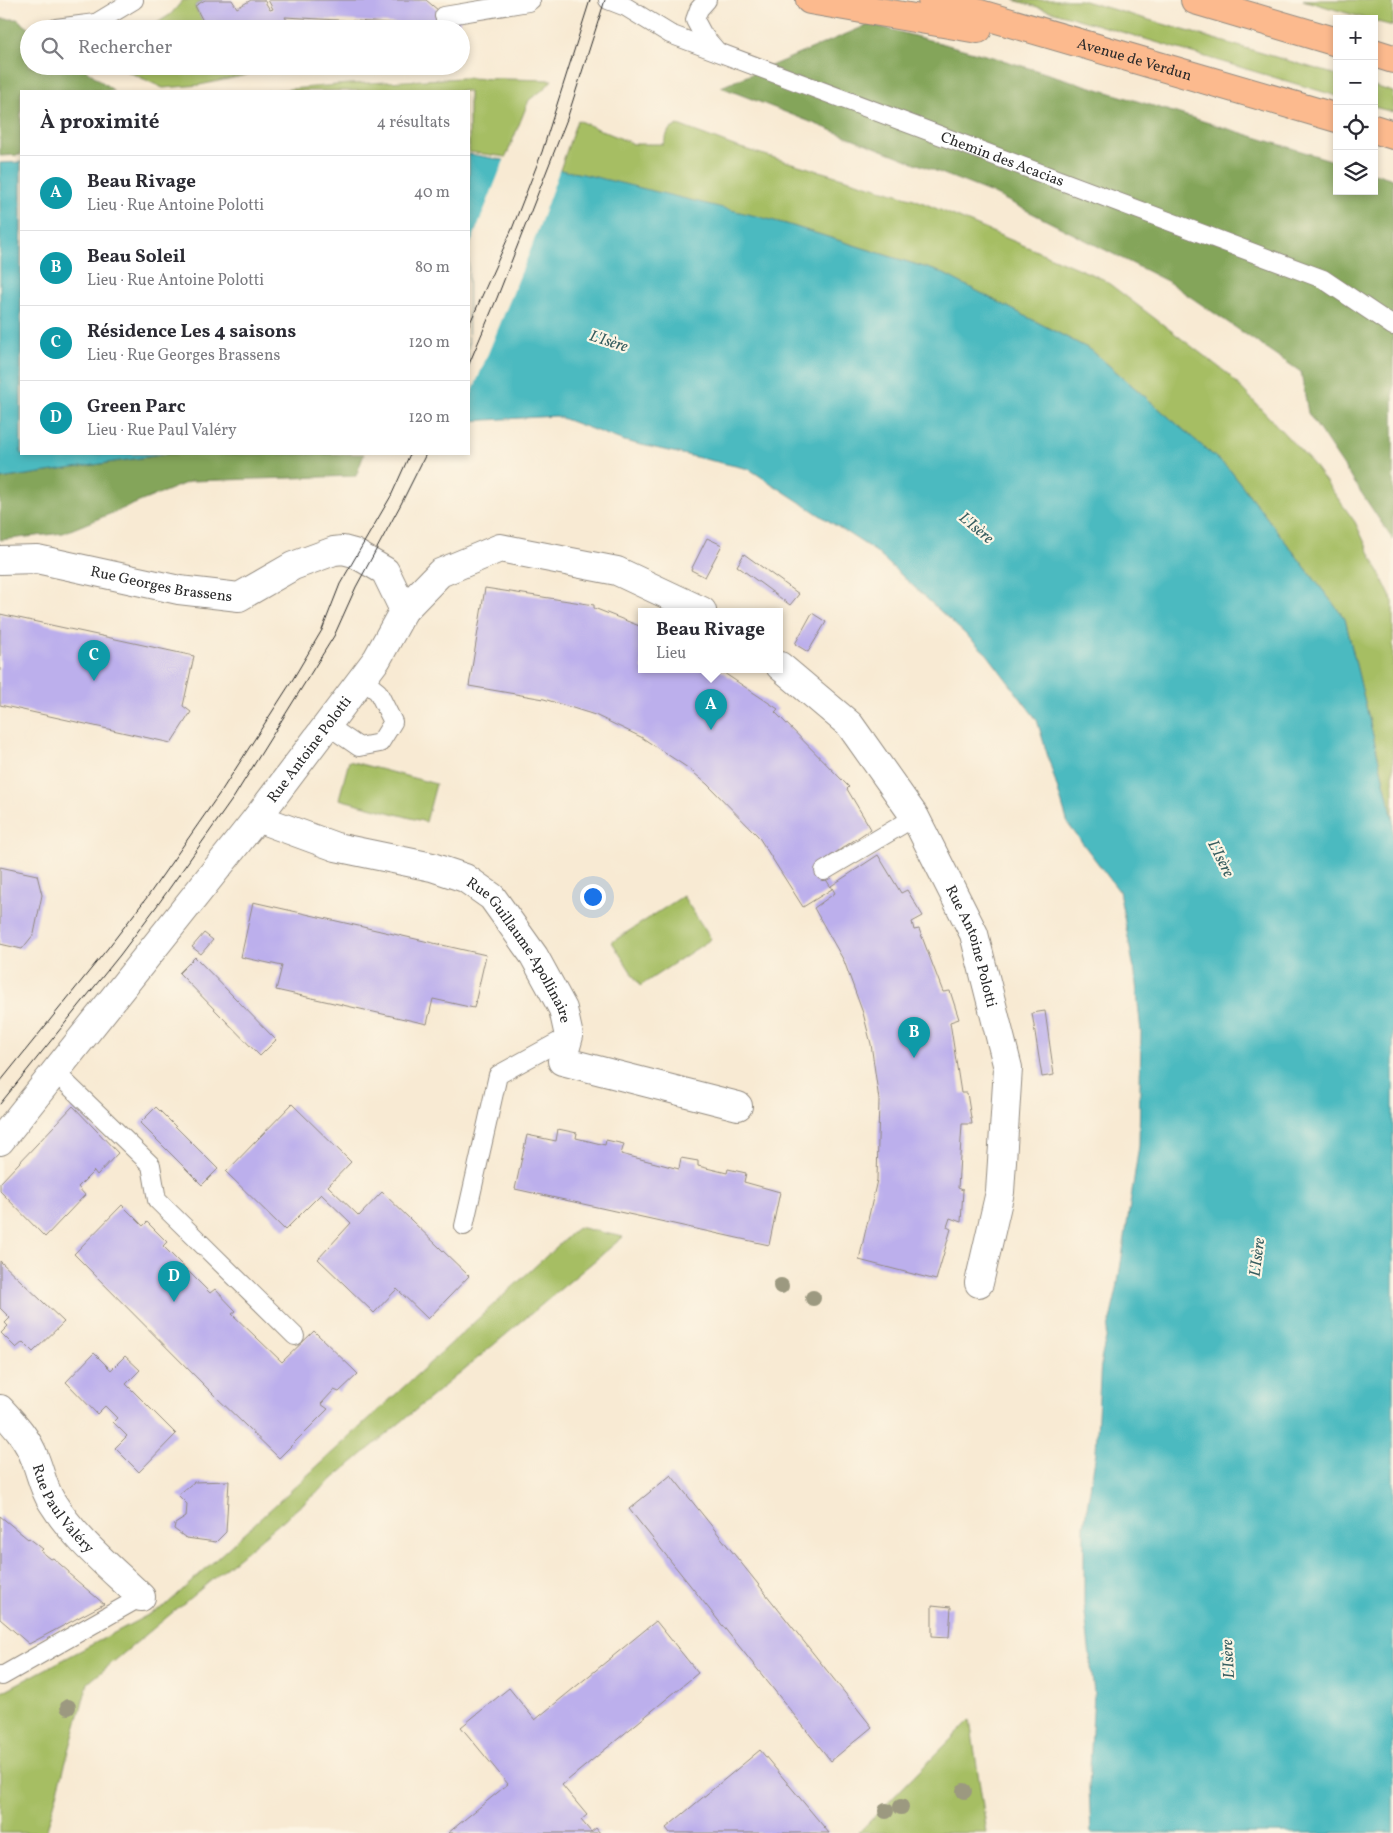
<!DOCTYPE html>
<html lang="fr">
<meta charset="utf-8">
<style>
body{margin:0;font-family:Vollkorn,serif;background:#f7f7f7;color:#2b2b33}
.controls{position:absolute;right:15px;top:15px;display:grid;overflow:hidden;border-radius:0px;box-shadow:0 2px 8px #0003}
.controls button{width:45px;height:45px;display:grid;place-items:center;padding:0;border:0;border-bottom:1px solid #e1e1e2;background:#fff;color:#2b2b33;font:25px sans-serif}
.you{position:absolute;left:592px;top:896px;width:18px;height:18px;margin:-12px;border:4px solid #fff;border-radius:50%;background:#1a73e8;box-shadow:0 0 0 8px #1a73e833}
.badge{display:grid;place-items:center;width:32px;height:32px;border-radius:50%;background:#7c3aed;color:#fff;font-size:16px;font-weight:700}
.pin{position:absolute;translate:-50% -41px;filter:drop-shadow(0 1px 2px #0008)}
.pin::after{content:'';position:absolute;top:26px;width:18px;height:15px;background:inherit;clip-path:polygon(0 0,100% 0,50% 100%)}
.popup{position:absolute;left:638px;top:608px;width:145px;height:65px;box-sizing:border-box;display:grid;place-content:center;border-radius:0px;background:#fff;filter:drop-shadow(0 1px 4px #0005);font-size:16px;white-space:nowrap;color:#7c7c81}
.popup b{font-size:19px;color:#2b2b33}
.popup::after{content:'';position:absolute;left:50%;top:100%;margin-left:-10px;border:10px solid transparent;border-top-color:#fff}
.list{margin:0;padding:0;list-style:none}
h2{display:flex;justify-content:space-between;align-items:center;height:65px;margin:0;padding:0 20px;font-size:21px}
h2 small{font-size:16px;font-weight:400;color:#7c7c81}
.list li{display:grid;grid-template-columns:32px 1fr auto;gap:15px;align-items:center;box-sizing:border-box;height:75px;padding:0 20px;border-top:1px solid #e1e1e2}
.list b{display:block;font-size:19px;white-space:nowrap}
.list p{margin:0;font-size:16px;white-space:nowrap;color:#7c7c81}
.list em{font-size:16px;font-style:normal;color:#7c7c81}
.icon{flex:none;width:28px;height:28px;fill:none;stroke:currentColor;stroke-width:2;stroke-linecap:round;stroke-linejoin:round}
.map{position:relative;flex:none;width:1393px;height:1833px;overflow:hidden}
.search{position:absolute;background:#fff;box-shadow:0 2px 8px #0003;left:20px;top:20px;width:450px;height:55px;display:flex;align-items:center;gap:12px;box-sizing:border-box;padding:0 18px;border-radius:28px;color:#7c7c81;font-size:19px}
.panel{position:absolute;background:#fff;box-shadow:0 2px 8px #0003;left:20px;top:90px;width:450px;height:365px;border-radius:0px}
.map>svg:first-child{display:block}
.green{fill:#a6be64;stroke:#687448}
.forest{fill:#84a55a;stroke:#586842}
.water{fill:#4bbac0;stroke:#3b7276}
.pier{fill:#f8ead3}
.building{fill:#bcafec}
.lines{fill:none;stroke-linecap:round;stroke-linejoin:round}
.lane-casing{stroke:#928a7f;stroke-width:20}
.street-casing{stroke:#928a7f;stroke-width:30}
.primary-casing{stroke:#928a7f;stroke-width:30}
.lane{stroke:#fff;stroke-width:18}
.street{stroke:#fff;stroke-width:28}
.primary{stroke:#fcba8e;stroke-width:28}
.tram{stroke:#2b2b2b;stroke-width:1}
.tree{fill:#9c9980}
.labels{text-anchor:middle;stroke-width:4.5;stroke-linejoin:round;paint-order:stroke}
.street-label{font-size:15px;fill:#2b2b2b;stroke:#fcf5e5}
.water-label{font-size:16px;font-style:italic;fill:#365d5f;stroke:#fcf5e5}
</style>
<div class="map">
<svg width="1393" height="1833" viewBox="0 0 1393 1833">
<rect width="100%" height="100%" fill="#fcf5e5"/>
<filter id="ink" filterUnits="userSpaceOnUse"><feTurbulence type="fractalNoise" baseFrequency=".02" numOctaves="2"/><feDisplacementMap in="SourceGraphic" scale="10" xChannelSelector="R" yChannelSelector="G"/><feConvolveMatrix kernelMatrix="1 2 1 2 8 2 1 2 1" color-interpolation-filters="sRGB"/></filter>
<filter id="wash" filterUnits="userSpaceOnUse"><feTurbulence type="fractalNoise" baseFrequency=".0096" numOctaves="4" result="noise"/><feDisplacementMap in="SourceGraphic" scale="20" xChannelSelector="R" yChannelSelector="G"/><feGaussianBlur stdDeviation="1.12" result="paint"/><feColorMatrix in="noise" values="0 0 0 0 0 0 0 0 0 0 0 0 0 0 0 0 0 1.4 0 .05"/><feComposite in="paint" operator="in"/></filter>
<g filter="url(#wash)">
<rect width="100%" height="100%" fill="#f8ead3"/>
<g class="green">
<path d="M183,0h22l-10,6 10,19 -2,4h-55l23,-15z"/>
<path d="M1014,0h67l256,75v21z"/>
<path d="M1303,0h90v26l-19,-5v-2h-7z"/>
<path d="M116,66h157l-27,9 -46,10 -37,3z"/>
<path d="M461,78l91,2 -8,9 -15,11 -23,57 -37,-5v-61h-202l81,-7z"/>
<path d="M1374,86l19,6v20l-19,-5z"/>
<path d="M577,120l57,24h29l6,-14 9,-5 56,21 180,53 189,80 125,95 85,90 42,58 38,80v217l-48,-200 -115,-149 -139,-120 -151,-78 -154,-48 -226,-54z"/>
<path d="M349,761l87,23 -10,38 -87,-23z"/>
<path d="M683,896l28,43 -71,47 -28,-44z"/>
<path d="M578,1227l45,10 -535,446 -42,150h-46v-140l165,-87z"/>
<path d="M970,1720l17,113h-129z"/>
</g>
<g class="forest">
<path d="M0,19h17l13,10h-1v37h52l33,25h-93v64l-21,1z"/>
<path d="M870,24l126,34 341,104v29h37v-18l19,6v361l-85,-127 -7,-41 -134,-91 -175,-88 -271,-106z"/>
<path d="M167,454h197l-8,22 -165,5 -128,52 -63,7v-61z"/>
</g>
<g class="water">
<path d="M469,154l114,20 173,42 30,8 154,48 151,78 139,120 115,149 48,200v1014h-302l-2,-45 5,-95 -10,-89v-78l12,-74 5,-92 16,-71 22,-143 2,-114 -6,-58 -16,-83 -51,-67 -31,-104 -50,-66 -112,-103 -126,-82 -125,-28 -68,-25 -87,5z"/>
<path d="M21,162v292h146l-167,25v-316z"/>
</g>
<path class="pier" d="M505,158l55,10 -28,78 -63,154v-152z"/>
<g id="blocks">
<g class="building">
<path d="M205,0h27l5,8 14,-8h13l6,10 3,-1 -5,-9h158l19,16 15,1 -1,10 -174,-10 7,12h-89l2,-4 -10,-19z"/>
<path d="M707,538l15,7 -17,32 -14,-7z"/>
<path d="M744,554l55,40 -9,11 -53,-39z"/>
<path d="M485,588l109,17v3l48,19v42h76l60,40 -3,3 74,75 -2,2 24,40 -54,36 15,24 -29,18 -45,-71 -51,-52 -19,-16 -47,-31 -46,-22 -51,-16 -75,-13z"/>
<path d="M812,613l14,9 -18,30 -13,-8z"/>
<path d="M0,614l194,42 -11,50 8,6 -20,31 -171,-38z"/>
<path d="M878,855l23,38 6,-3 16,26 -11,6 2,8 5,-1 24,63 7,-1 9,28 -9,3 11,71h6l5,31h-10l-4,64 5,2 -2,32 -11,-4 -3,9 4,2 -15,51 -77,-20 18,-80 2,-80 -8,-56 -8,-31 -19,-52 -30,-53 21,-15 -4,-7z"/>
<path d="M0,867l37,8 5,20 -8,39 -12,15 -22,-5z"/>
<path d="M253,902l233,53 -12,53 -41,-9 -6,25 -151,-34 6,-24 -41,-9z"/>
<path d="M204,933l9,7 -12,14 -9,-7z"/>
<path d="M195,957l81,83 -16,16 -81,-83z"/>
<path d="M1045,1011l9,64 -12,2 -10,-64z"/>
<path d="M292,1104l59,58 -23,24 31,30 23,-24 87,84 -41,43 -31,-30 -23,24 -56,-54 33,-36 -30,-29 -36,36 -59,-58z"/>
<path d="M73,1106l45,47 -21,22 -3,-4 -16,16 7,8 -40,42 -45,-46v-8z"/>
<path d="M156,1107l62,62 -16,16 -62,-62z"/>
<path d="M558,1129l19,4 -1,5 29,7 1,-5 18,4 -3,10 58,15 2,-11 17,3v5l29,7 1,-4 18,4 -2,9 36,10 -11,53 -254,-56 12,-54 29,6z"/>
<path d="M122,1205l21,21 4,-4 20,20 -4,4 47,47 5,-4 21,22 -4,3 50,48 32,-31 44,43 -19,18 -5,-2 -13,14 7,5 -49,49 -66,-64 -139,-140z"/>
<path d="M0,1261l64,61 -31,30 -10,-10 -7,6 -15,-15 7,-7 -3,-3 5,-5 -10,-10z"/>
<path d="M94,1353l17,17 14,-14 15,14 -14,14 50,50 -37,38 -24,-24 12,-12 -14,-14 4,-4 -12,-12 -8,8 -31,-32z"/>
<path d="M671,1475l201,252 -41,34 -202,-252z"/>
<path d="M229,1481l-3,51 -10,10 -30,-4 -12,-9 1,-5 11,-7 1,-13 -9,-9 16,-13z"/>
<path d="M0,1516l28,23 1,-1 14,11 -2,2 10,8 2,-1 16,14v2l35,30 -75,40 -29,-25z"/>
<path d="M932,1605l19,2 -2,30 -17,-1z"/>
<path d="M656,1621l42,52 -136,112 25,30 -6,5 10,12 5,-4 4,5h-152l60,-49 -47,-57 48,-39 26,32z"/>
<path d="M760,1750l69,83h-159l-4,-5z"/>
</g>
</g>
</g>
<g filter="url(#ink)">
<use href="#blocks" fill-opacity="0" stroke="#928a7f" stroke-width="1"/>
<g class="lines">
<defs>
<g id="lane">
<path id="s1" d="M608,0l18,7 44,27 653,245 70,47"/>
<path d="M707,0l-8,9 -4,11 8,15 13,15"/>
<path d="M444,16l84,-14 3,-2"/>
<path d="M56,28l40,-5 38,-23"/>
<path d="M327,725l32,22 21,-4 13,-21 -15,-30 -16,-13"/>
<path d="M824,871l91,-54"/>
<path d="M55,1072l96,93 6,35 138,136"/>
<path d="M464,1226l34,-151 71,-39"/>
<path d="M0,1675l2,1 139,-79"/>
</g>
<g id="street">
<path id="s2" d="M0,560l37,-1 142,31 60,7 54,-31 41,-15 9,-1 11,3 31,18 19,39"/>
<path id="s3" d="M780,666l70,59 65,92 59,117 34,134 -8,124 -21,91"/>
<path id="s4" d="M257,818l79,29 96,20 33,11 27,19 42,59 29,53 6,27 -7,25 176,45"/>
<path id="s5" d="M0,1141l257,-323 120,-159 27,-49 36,-37 60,-25 117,23 85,40"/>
<path id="s6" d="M0,1409c14,15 28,30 35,50 6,15 8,29 17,43 23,37 58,65 89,95"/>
</g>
<g id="primary">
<path d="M810,0l168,29"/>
<path id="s7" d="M932,0l405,118"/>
<path d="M1195,0l142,42"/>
<path d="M1374,53l19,6"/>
<path d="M1374,129l19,6"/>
</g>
</defs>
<use href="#lane" class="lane-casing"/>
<use href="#street" class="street-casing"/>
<use href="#primary" class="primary-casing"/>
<use href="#lane" class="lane"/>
<use href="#street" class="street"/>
<use href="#primary" class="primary"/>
<g class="tram">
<path d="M469,325l43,-96 30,-77 48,-152"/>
<path d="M469,364l28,-66 70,-179 38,-119"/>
<path d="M0,1082l108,-134 40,-52 74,-106 68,-106 32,-54 18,-46 51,-88 19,-42"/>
<path d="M0,1104l120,-149 39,-52 75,-106 100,-161 22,-49 45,-83 25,-50"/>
</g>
</g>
<g class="tree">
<circle cx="781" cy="1286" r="8"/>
<circle cx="813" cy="1298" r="8"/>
<circle cx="68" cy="1707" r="8"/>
<circle cx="964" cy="1791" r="8"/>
<circle cx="901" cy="1807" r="8"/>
<circle cx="886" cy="1811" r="8"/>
</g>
</g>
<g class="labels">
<g class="street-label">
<text dy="5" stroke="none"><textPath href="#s7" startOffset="211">Avenue de Verdun</textPath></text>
<text dy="5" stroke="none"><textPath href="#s1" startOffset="426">Chemin des Acacias</textPath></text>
<text dy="5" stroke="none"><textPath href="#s2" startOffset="164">Rue Georges Brassens</textPath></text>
<text dy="5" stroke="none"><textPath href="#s5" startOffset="499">Rue Antoine Polotti</textPath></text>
<text dy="5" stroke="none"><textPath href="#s3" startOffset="346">Rue Antoine Polotti</textPath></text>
<text dy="5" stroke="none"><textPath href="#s4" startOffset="309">Rue Guillaume Apollinaire</textPath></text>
<text dy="5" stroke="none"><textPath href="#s6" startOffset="119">Rue Paul Valéry</textPath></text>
</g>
<g class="water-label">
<text transform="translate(609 340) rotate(18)" y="6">L'Isère</text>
<text transform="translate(977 527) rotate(40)" y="6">L'Isère</text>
<text transform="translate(1222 858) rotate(63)" y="6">L'Isère</text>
<text transform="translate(1256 1257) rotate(-83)" y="6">L'Isère</text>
<text transform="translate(1227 1659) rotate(-93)" y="6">L'Isère</text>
</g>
</g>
</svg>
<div class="controls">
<button>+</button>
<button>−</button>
<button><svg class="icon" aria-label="locate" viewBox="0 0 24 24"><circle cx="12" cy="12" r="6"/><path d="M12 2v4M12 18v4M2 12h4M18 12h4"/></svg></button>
<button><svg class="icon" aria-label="layers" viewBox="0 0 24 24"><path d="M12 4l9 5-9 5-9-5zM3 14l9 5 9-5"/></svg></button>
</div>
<div class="you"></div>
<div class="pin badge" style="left:711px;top:730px;background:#0f9aa8">A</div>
<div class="popup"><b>Beau Rivage</b>Lieu</div>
<div class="pin badge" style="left:914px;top:1058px;background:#0f9aa8">B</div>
<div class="pin badge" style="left:94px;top:681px;background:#0f9aa8">C</div>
<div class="pin badge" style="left:174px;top:1302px;background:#0f9aa8">D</div>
<div class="search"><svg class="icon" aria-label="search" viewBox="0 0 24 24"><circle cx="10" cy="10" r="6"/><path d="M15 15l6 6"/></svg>Rechercher</div>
<section class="panel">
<h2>À proximité<small>4 résultats</small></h2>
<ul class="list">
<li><span class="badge" style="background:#0f9aa8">A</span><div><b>Beau Rivage</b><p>Lieu · Rue Antoine Polotti</p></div><em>40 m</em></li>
<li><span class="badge" style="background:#0f9aa8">B</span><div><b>Beau Soleil</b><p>Lieu · Rue Antoine Polotti</p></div><em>80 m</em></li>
<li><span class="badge" style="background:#0f9aa8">C</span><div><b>Résidence Les 4 saisons</b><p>Lieu · Rue Georges Brassens</p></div><em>120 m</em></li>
<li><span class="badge" style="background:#0f9aa8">D</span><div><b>Green Parc</b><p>Lieu · Rue Paul Valéry</p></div><em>120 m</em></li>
</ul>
</section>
</div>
